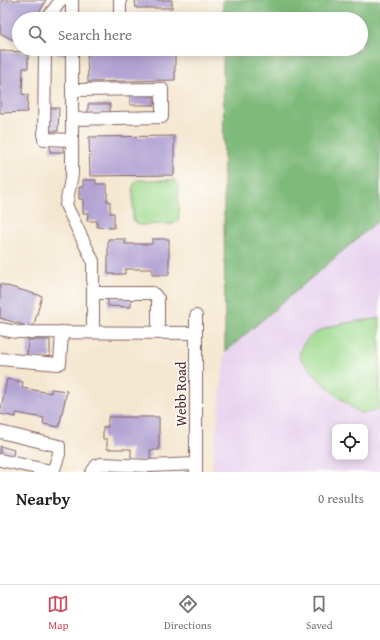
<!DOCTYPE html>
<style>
body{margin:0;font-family:"Gentium Book Plus",serif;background:#f6f6f6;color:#222}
.controls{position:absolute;right:12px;bottom:12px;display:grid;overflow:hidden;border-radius:8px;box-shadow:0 2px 10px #0003}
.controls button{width:36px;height:36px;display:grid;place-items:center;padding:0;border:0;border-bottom:1px solid #e0e0e0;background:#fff;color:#222;font:20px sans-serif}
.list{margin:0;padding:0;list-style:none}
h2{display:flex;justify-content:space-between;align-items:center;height:52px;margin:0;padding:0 16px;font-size:17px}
h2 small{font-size:13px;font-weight:400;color:#767676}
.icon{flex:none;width:22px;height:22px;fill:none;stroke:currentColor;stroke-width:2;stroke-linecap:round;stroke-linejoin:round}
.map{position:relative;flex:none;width:380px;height:472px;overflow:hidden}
.search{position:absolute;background:#fff;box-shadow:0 2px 10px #0003;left:12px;right:12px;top:12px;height:44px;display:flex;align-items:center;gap:10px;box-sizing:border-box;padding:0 14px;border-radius:22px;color:#767676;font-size:15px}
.sheet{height:112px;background:#fff}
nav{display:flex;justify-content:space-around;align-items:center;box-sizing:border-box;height:56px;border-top:1px solid #e0e0e0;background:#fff;font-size:11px;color:#767676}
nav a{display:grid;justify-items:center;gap:2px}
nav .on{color:#d1495b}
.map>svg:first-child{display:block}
.built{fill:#e7d2ef;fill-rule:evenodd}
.green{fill:#9dda8f;stroke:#747c5d}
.forest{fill:#7eba7a;stroke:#646c52}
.building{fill:#b2a3d3}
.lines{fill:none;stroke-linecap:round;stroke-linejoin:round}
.minor-casing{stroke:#866565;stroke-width:14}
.minor{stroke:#fff;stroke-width:12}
.labels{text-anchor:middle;stroke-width:3.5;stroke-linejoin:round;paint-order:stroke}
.street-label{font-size:14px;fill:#4a1f2b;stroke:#fdfcf7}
</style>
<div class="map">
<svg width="380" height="472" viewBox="0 0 380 472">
<rect width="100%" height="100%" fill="#fdfcf7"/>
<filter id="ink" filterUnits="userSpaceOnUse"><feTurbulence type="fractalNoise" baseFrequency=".025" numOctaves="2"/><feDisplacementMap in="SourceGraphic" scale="8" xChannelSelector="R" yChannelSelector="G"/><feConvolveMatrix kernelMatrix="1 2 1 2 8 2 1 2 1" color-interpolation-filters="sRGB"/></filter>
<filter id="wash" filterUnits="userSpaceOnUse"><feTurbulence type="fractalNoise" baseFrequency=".012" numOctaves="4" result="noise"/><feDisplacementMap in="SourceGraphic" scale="16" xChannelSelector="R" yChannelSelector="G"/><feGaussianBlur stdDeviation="0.9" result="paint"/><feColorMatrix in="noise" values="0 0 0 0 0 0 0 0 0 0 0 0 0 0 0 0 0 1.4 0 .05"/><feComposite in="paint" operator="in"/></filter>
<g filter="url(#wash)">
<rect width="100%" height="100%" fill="#f4e7d0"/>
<path class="built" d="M380,219v253h-168l13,-120zM335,427h30v30h-30z"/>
<g class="green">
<path d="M138,180h37l3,5 1,34 -5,5 -36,1 -5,-6v-34z"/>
<path d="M380,318v89c-6,5 -12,6 -20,6 -19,-13 -37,-28 -51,-45 -2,-3 -6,-6 -8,-9 -5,-10 8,-23 16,-27 18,-10 43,-10 63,-14z"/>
</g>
<path class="forest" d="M223,0h157v219l-155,133 -2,-303h138v-30h-138z"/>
<g id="blocks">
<g class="building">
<path d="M2,0h44l-10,19h-17v24l-19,-10v-29z"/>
<path d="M135,0h37v8h-36z"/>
<path d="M57,49h10l-1,6h-9z"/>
<path d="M87,49h88v31l-87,2z"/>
<path d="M0,51l28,1v16h-5l-1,26 6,1 -1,17 -27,1z"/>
<path d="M130,95l24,1v9h-24z"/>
<path d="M88,104h22v9l-22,1z"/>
<path d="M49,108h10l-1,23h-9z"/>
<path d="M174,136v39l-84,1 -1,-39z"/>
<rect x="50" y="144" width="13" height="8"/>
<path d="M83,180h13v4h11v17h3v12h4v15l-17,-1v-6h-10l1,-8h-5v-14h-4v-12h4z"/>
<path d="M108,239h17v5h27v-5h17v36h-17v-6h-27v5h-17z"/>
<path d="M0,284l42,12 -9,32 -33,-10z"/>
<path d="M108,297l23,1v9l-23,-1z"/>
<path d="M28,340h22v18h-23z"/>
<path d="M7,379l16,3 -1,6 29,5v-4l16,2 -8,36 -16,-3 1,-6 -28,-5v4l-16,-3z"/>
<path d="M108,417h51v33h-9v11h-19v-12h-24v-10h-4v-12h5z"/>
<path d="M0,446l14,4 -2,10 -12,-4z"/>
</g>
</g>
</g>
<g filter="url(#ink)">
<use href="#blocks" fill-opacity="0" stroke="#866565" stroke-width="1"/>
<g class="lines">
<defs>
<g id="minor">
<path d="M72,0v19"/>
<path d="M120,0v19"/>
<path d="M47,19l14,-19"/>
<path d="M45,49l-1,90 28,1"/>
<path d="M72,49v125l-6,31 27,56v71"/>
<path d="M72,90l90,-1v28l-90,2"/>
<path d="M93,293h60l5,6v33"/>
<path d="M196,316v156"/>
<path d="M0,329l17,3 179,1"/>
<path d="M0,359l58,5 2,-1 2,-31"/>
<path d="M0,432l59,14v8l-5,15 -3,2 -51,-11"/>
<path d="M92,472l5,-7 4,-1 47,2 48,-2"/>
</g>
</defs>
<use href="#minor" class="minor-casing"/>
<use href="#minor" class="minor"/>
</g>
</g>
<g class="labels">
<g class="street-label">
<text transform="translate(181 394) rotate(-90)" y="5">Webb Road</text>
</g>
</g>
</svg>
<div class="controls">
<button><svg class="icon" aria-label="locate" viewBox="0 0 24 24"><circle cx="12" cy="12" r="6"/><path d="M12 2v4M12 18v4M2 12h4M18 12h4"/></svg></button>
</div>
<div class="search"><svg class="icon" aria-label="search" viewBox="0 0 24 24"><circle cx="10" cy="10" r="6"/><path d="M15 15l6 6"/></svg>Search here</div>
</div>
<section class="sheet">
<h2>Nearby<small>0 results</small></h2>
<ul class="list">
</ul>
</section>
<nav>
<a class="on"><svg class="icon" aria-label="map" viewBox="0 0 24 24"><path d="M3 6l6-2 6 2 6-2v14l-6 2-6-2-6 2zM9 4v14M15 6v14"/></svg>Map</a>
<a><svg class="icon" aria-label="directions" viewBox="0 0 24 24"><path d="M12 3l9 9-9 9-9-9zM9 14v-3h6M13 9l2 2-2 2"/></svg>Directions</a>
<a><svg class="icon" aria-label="saved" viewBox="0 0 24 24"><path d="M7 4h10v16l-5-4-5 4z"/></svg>Saved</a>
</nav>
